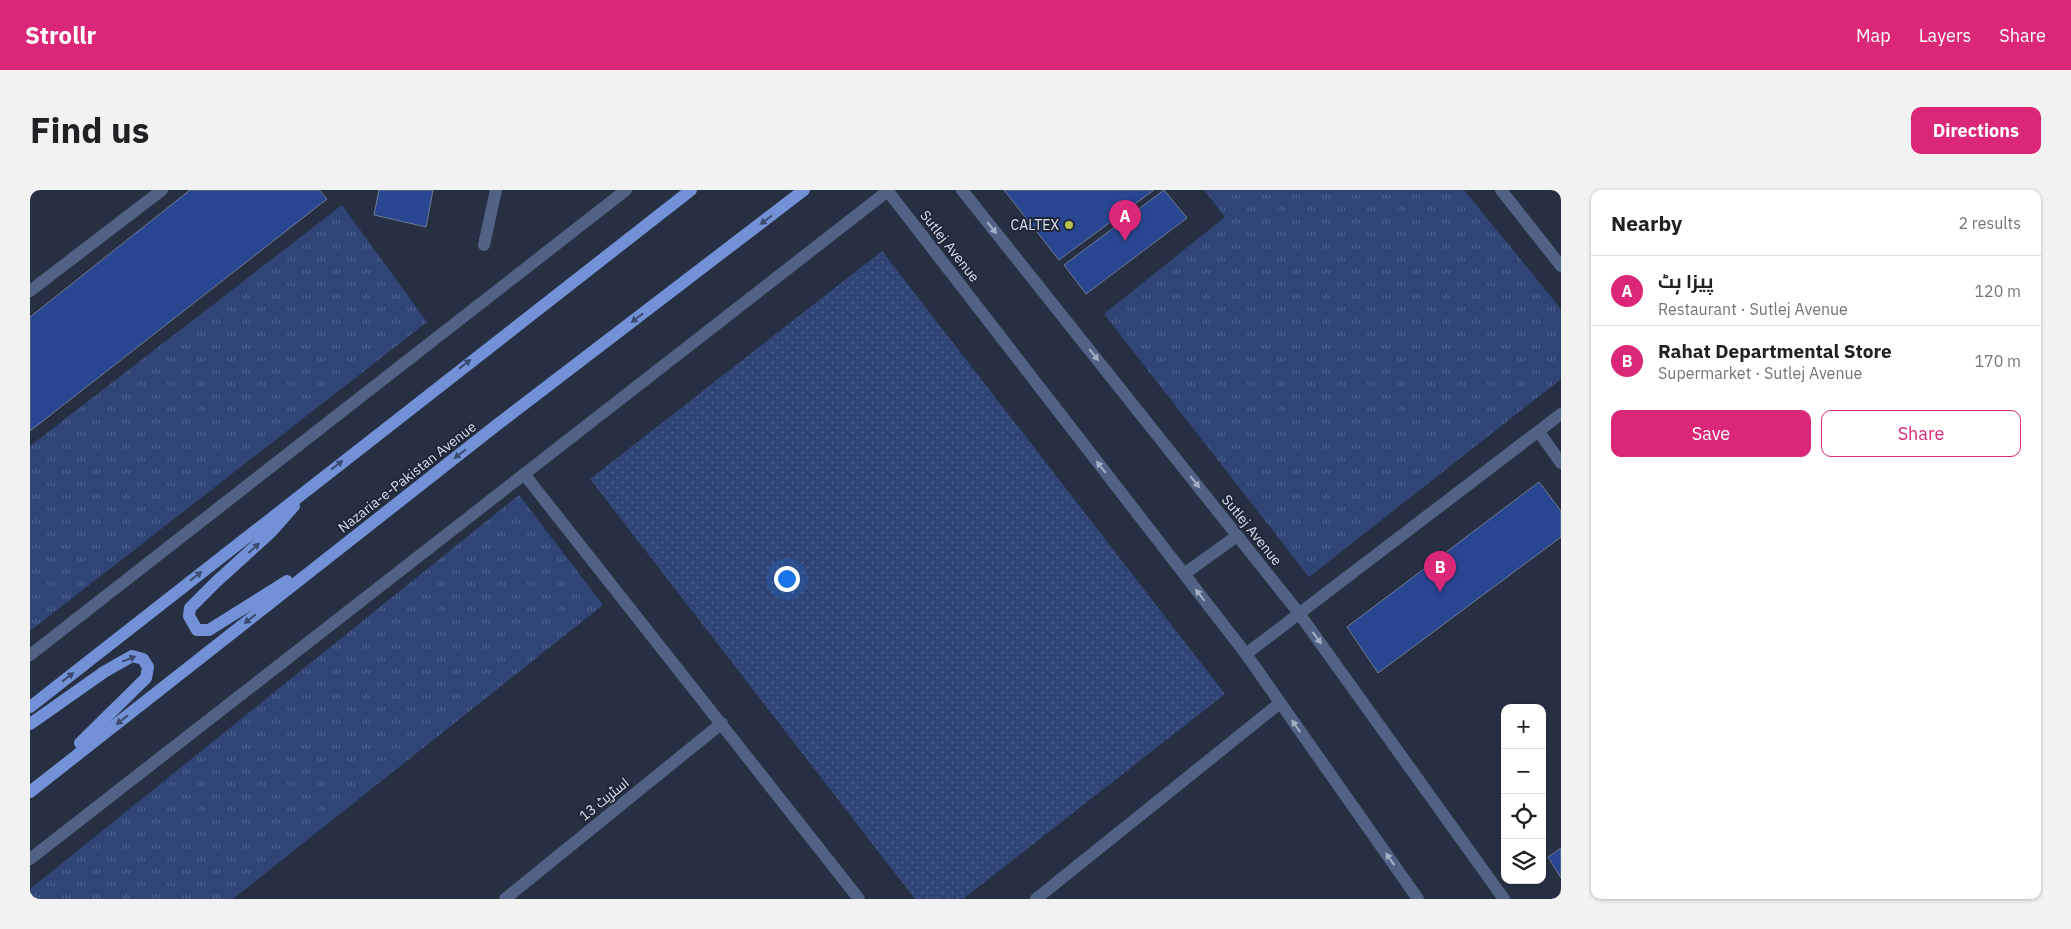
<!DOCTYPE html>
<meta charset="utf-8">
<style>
body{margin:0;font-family:"IBM Plex Sans",Cairo,sans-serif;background:#f2f2f2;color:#202124}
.controls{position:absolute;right:15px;bottom:15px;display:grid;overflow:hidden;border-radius:10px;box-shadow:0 1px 4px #0004}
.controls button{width:45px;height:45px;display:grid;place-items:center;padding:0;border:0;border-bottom:1px solid #e0e0e0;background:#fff;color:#202124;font:25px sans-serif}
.you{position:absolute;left:756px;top:388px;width:18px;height:18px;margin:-12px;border:4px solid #fff;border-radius:50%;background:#1a73e8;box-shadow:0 0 0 8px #1a73e833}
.badge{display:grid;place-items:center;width:32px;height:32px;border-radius:50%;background:#db2777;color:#fff;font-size:16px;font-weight:700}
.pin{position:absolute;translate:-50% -41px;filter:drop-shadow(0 1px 2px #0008)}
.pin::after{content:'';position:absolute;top:26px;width:18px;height:15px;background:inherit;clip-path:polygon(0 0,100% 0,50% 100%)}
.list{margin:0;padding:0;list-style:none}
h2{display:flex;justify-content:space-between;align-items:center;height:65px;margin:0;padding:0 20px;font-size:21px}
h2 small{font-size:16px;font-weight:400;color:#757577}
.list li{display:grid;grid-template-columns:32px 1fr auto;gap:15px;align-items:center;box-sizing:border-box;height:70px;padding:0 20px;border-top:1px solid #e0e0e0}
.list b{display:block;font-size:19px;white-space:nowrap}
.list p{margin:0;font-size:16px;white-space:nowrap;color:#757577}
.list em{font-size:16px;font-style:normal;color:#757577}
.actions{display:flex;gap:10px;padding:15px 20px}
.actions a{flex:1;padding:11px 0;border:1px solid #db2777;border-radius:10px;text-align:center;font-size:18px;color:#db2777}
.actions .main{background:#db2777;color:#fff}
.icon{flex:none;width:28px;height:28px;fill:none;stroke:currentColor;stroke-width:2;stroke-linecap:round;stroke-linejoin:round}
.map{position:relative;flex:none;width:1531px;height:709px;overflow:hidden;border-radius:10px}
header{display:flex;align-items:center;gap:30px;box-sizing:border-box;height:70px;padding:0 25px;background:#db2777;color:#fff}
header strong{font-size:24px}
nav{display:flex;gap:28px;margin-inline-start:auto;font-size:18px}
.intro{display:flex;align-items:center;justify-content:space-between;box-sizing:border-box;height:120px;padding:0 30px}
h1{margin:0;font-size:35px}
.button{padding:12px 22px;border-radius:10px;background:#db2777;color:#fff;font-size:18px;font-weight:700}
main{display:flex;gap:30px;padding:0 30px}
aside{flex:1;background:#fff;border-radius:10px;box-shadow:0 1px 4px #0004}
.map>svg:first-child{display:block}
.grass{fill:url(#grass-tufts)}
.park{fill:url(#park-dots)}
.building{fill:#294691;stroke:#707a90}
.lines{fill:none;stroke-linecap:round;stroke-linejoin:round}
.minor{stroke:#526284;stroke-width:12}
.tertiary{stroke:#526284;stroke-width:12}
.primary{stroke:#7291d7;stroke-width:12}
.oneway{fill:#3b4b70}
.oneway2{fill:#a5afc4}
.poi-dot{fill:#b5c24a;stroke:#1e2638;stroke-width:2}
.labels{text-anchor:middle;stroke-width:4;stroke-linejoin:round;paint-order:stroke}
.poi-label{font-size:14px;fill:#dce2ee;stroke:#1e2638;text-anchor:end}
.street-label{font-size:14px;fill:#dce2ee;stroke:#1e2638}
</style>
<header>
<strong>Strollr</strong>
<nav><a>Map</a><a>Layers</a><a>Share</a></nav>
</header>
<div class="intro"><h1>Find us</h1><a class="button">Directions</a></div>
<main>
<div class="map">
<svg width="1531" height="709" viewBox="0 0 1531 709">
<defs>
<pattern id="grass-tufts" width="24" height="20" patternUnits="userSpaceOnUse" patternTransform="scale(1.25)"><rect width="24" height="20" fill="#304576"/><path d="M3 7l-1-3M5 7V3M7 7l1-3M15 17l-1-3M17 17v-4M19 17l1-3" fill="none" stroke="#4d608a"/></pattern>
<pattern id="park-dots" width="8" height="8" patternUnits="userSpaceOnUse" patternTransform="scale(1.25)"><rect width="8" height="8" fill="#304576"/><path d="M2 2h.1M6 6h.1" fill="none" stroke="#4d608a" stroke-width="1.8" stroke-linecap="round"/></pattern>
</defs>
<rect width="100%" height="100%" fill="#273043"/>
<g class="grass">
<path d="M1174,0h260l97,119v70l-252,198 -205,-263 121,-97z"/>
<path d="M312,15l85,117 -397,309v-185z"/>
<path d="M489,305l84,110 -370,294h-203v-10z"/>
</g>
<path class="park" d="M852,61l343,443 -262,205h-48l-325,-420z"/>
<g class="building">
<path d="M160,0h129l8,9 -297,232v-114z"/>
<path d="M349,0h54l-7,37 -52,-12z"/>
<path d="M974,0h150l-95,70z"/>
<path d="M1134,0l23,28 -101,76 -22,-29z"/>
<path d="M1509,292l22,29v26l-183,136 -31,-46z"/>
<path d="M1531,658v30l-13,-21z"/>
</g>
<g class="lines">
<g class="minor">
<path d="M1471,0l60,76"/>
<path d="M454,55l12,-55"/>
<path d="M0,101l132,-101"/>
<path d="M1509,242l22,31"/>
<path d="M494,284l335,425"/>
<path d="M1216,464l315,-240"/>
<path d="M0,465l596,-465"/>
<path d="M0,669l859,-669"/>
<path d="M475,709l217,-176"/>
<path d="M1006,709l244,-196"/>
</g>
<g class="tertiary">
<path d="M857,0l359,464 172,245"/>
<path d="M932,0l336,422 206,287"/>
<path d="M1154,384l53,-38"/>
</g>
<g class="primary">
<path d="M257,391l-78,49h-12l-8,-14 1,-8 26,-26 55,-50 23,-26"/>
<path d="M0,517l661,-517"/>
<path d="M0,534l74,-52 28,-16 11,3 5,8 -2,11 -66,65"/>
<path d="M0,602l468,-368 306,-234"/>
</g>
</g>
<defs><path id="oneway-solid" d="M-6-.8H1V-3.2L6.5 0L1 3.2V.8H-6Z" transform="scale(1.25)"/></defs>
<g class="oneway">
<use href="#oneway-solid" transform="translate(736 30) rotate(143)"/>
<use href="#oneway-solid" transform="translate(607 128) rotate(143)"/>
<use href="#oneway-solid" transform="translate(435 174) rotate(-38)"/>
<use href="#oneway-solid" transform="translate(430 264) rotate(142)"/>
<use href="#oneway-solid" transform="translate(307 275) rotate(-38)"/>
<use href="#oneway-solid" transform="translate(224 358) rotate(-42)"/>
<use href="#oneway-solid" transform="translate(166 386) rotate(-38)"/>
<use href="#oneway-solid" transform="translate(220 429) rotate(142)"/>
<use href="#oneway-solid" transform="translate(99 469) rotate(-21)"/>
<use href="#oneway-solid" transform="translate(38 487) rotate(-38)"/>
<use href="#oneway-solid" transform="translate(92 530) rotate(142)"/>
</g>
<g class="oneway2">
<use href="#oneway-solid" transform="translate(962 38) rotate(51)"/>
<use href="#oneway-solid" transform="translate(1064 165) rotate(51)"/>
<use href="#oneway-solid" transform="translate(1071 277) rotate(-128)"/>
<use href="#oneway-solid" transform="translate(1165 292) rotate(51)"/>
<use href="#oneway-solid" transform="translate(1170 405) rotate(-128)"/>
<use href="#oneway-solid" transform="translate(1287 448) rotate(54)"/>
<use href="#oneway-solid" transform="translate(1266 536) rotate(-125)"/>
<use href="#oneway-solid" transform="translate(1360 669) rotate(-125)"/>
</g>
<circle class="poi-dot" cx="1039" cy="35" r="5"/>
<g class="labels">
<g class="poi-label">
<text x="1029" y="40">CALTEX</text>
</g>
<g class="street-label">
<text transform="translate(920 56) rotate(52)" y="5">Sutlej Avenue</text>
<text transform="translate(377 287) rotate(-38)" y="5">Nazaria-e-Pakistan Avenue</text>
<text transform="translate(1222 340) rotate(51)" y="5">Sutlej Avenue</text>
<text transform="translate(574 609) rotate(-39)" y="5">اسٹریٹ 13</text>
</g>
</g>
</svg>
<div class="controls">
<button>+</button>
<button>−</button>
<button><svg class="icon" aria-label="locate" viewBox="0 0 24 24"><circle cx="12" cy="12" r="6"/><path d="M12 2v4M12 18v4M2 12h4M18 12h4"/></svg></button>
<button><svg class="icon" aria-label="layers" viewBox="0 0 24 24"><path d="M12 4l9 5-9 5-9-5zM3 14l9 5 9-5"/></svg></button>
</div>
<div class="you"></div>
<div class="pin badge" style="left:1095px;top:51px">A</div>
<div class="pin badge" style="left:1410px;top:402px">B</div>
</div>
<aside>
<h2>Nearby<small>2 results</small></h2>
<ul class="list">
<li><span class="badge">A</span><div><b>پیزا ہٹ</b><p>Restaurant · Sutlej Avenue</p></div><em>120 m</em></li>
<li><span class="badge">B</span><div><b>Rahat Departmental Store</b><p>Supermarket · Sutlej Avenue</p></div><em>170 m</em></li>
</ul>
<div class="actions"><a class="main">Save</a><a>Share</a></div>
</aside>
</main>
